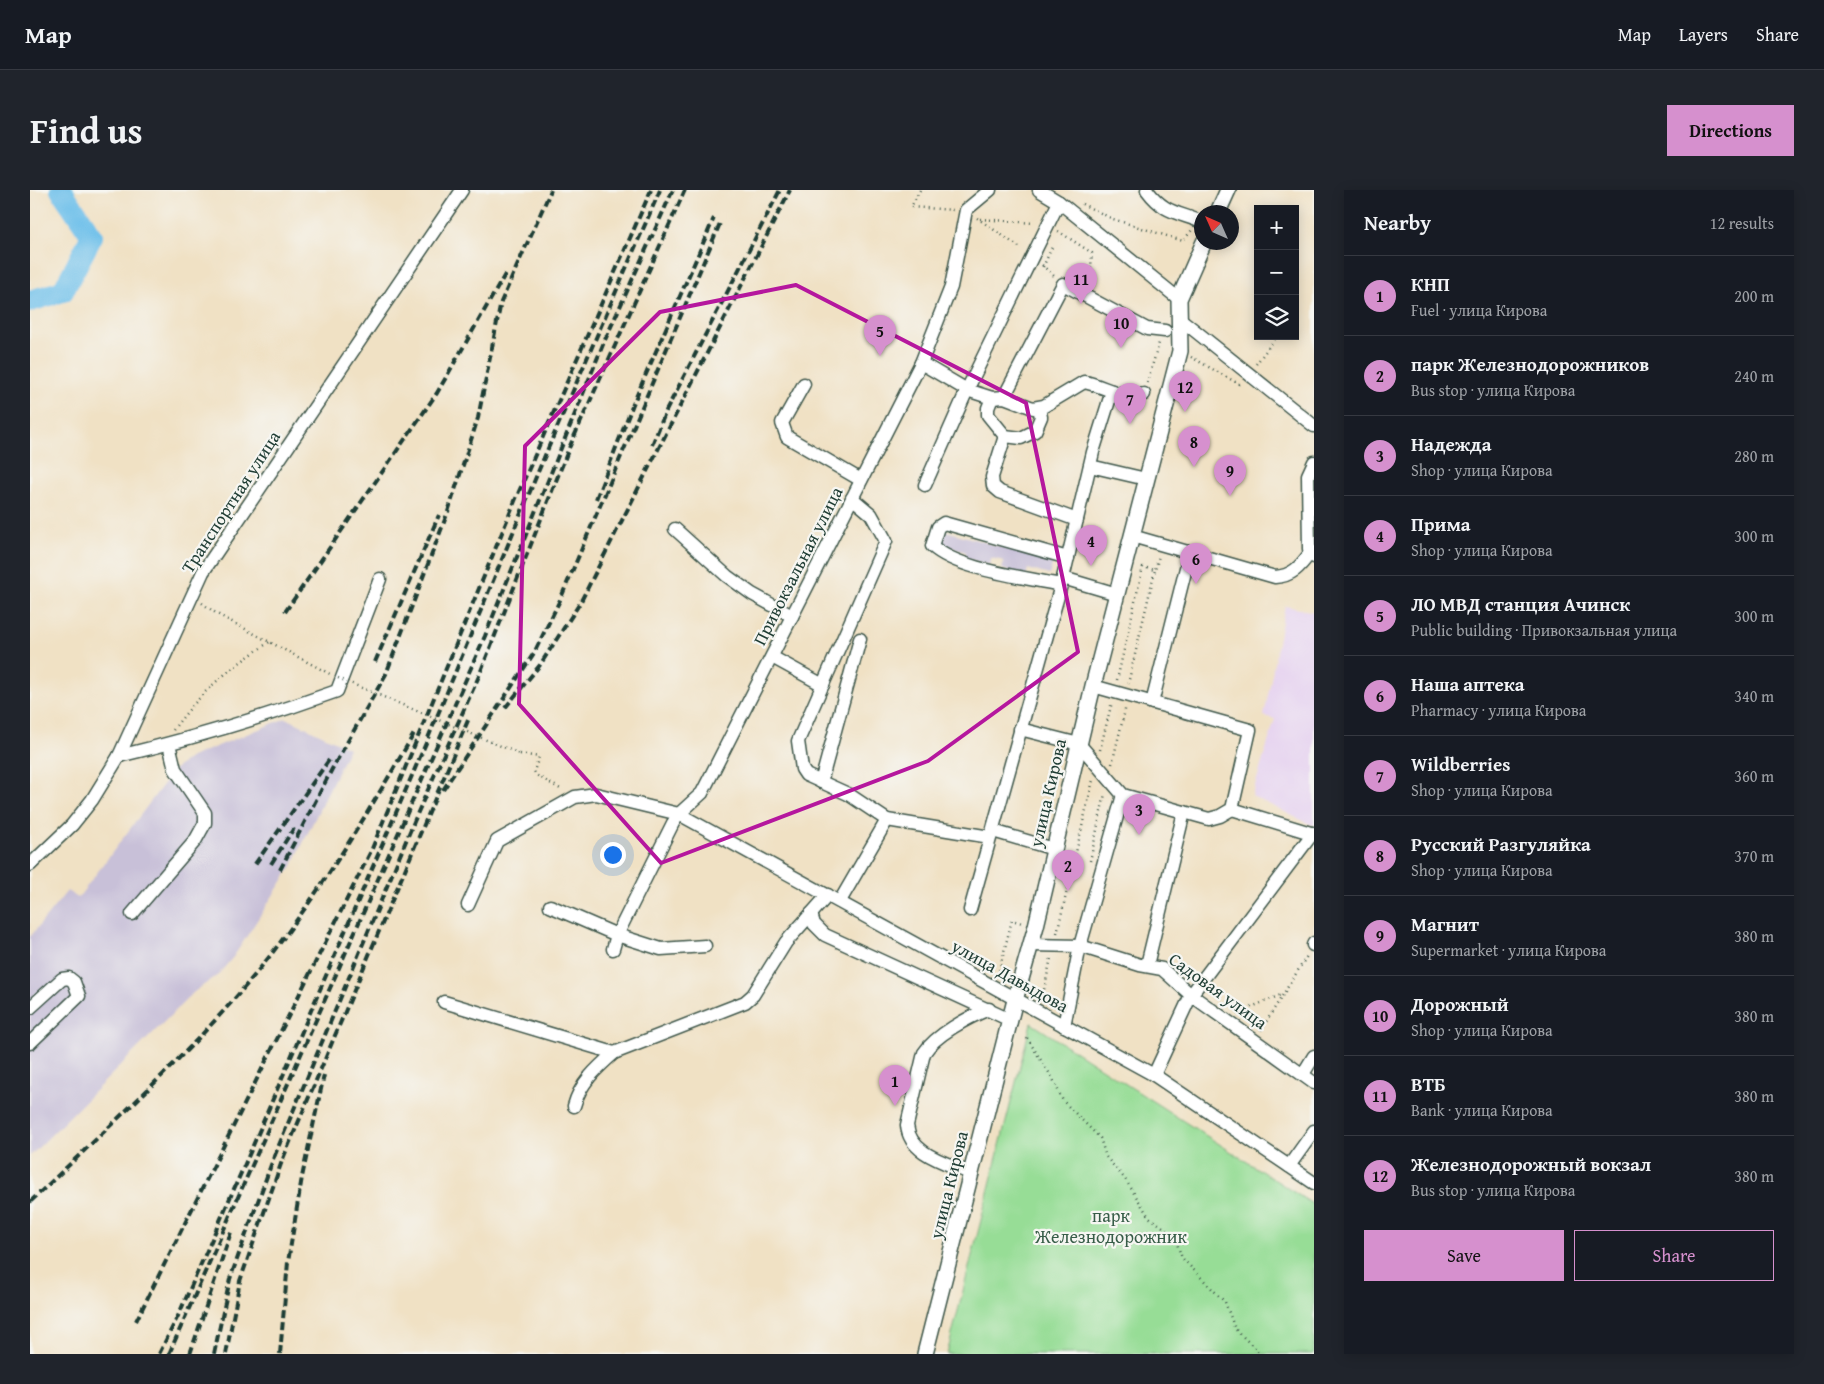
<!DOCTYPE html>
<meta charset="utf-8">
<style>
body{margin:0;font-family:"Gentium Book Plus",serif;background:#20242c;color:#f1f3f6}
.controls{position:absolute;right:15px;top:15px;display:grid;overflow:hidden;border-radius:0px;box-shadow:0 2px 12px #0003}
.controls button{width:45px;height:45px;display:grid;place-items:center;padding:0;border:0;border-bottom:1px solid #363941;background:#171b24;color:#f1f3f6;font:25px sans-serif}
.compass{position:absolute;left:1164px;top:15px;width:45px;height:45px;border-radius:50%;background:#171b24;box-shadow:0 2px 12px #0003;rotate:315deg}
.you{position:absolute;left:582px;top:664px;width:18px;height:18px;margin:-12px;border:4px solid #fff;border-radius:50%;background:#1a73e8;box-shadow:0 0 0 8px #1a73e833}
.badge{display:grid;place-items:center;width:32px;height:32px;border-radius:50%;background:#d690ce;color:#111;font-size:16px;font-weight:700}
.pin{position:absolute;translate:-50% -41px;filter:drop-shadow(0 1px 2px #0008)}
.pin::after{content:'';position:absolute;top:26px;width:18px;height:15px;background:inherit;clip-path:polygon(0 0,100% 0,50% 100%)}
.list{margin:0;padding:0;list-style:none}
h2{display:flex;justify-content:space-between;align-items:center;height:65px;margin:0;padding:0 20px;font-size:21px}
h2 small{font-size:16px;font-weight:400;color:#9ea1a6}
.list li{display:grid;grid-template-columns:32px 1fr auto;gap:15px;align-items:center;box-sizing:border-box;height:80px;padding:0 20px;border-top:1px solid #363941}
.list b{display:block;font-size:19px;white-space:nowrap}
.list p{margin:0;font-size:16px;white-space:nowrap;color:#9ea1a6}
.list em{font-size:16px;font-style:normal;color:#9ea1a6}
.actions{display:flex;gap:10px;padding:15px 20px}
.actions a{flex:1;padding:11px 0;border:1px solid #d690ce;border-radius:0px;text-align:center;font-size:18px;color:#d690ce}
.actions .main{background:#d690ce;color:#111}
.icon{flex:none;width:28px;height:28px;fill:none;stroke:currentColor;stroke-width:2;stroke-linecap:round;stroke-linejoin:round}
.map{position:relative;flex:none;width:1284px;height:1164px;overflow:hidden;border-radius:0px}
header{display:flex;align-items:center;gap:30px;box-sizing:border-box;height:70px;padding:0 25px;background:#171b24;border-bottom:1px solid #363941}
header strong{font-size:24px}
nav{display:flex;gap:28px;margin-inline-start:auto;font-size:18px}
.intro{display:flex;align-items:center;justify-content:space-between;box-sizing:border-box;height:120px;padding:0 30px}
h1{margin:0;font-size:35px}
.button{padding:12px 22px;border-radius:0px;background:#d690ce;color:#111;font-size:18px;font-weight:700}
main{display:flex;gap:30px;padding:0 30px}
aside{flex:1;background:#171b24;border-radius:0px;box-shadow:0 2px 12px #0003}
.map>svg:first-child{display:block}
.built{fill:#e6d3f0}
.industrial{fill:#c8c0d8}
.green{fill:#97dd96;stroke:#5b8d65}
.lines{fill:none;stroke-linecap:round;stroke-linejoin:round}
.river{stroke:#6ec0ea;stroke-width:22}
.minor-casing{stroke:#3e564a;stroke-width:15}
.major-casing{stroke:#3e564a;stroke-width:18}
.path{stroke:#3e564a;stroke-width:2.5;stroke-dasharray:1 4;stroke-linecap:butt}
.minor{stroke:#fff;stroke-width:12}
.major{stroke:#fff;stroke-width:15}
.rail{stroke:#1f3d34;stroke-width:4;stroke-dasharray:8 4;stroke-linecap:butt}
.path-bridge{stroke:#3e564a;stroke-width:2.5;stroke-dasharray:1 4;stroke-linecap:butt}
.marked{fill:none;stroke:#b5179e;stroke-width:4;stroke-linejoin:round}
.labels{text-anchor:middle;stroke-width:4.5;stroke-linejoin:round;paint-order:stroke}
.street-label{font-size:18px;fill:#1f3d34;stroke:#f6f6f2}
.park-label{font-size:18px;fill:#375d48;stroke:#f6f6f2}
</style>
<header>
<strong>Map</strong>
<nav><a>Map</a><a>Layers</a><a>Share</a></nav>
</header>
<div class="intro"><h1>Find us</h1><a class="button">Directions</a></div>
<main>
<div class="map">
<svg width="1284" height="1164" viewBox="0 0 1284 1164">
<rect width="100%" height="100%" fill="#f6f6f2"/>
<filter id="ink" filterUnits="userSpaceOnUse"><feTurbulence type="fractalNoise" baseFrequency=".02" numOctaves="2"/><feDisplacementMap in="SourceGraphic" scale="10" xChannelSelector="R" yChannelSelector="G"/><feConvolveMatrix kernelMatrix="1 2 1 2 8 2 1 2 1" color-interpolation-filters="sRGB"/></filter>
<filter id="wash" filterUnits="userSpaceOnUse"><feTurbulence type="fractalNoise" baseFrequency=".0096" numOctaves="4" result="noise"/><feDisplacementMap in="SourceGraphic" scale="20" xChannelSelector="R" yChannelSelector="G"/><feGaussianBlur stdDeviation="1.12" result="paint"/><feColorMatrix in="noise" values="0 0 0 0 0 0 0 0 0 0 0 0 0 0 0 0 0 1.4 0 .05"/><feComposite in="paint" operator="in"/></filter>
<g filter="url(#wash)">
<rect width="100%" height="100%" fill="#f0e1c4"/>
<path class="built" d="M1255,416l29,6v214l-62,-30 23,-77 -11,-3z"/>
<g class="industrial">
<path d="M913,340l110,32 -4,13 -21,-6 -2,7 -24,-7 2,-8 -13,-3 -2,7 -24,-7 1,-6 -27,-8z"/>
<path d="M256,528l63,30 -57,118 -58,90 -16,19 -24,17 -164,164v-219l37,-46 11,7 97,-129 16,-12z"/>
</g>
<path class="green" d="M1001,833l283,182v149h-367z"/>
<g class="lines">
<path class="river" d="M0,111l33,-10 29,-55 -31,-46"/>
</g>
</g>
<g filter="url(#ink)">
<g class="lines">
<defs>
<g id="minor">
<path d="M1009,0l20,12 120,97"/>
<path d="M1117,0c17,23 30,22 55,32"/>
<path d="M1149,128l135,108"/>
<path d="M891,173l46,27 25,8 12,-1 29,11 11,-2 40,-24c19,3 41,19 60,12"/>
<path d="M774,194l-22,39 5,14 74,43"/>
<path d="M974,207l59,-113 84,45 18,2"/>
<path d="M962,208l-4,10v7l17,21 -13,41 1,9 7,6 77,28"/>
<path d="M975,246l16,2 14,-7 6,-14 -2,-9"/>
<path d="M1284,272l-6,13 1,74 5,8"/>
<path d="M1060,276l56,13"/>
<path d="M895,295l42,-95 92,-188"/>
<path d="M822,308l19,16 15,27 -88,200 4,28 4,6 42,19 39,26 103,17"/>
<path d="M645,339l52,47 25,18 40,22"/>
<path d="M1102,346l143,41c17,-1 25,-10 35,-24"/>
<path d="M1033,388l54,16"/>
<path d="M1030,395c-35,-8 -102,-15 -128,-39l6,-19 6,-4 124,35"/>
<path d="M742,467l51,28"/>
<path d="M1122,513l38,-151"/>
<path d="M990,539l59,15 44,51 86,24 11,-3 12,-7 18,-79 -157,-44"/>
<path d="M89,566c75,-18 146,-39 218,-65l43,-112"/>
<path d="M791,592l39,-143"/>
<path d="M1202,619l82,25"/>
<path d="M963,641l61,18"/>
<path d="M0,675l42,-40 20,-25 27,-44 84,-184 259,-382"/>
<path d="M810,711l47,-81"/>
<path d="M438,715l29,-64 78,-44 21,-3 83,20 475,261 160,108"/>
<path d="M520,716l67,29 44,14 44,-3"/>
<path d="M940,720l93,-332 30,-126 19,-61"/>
<path d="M102,724l63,-73 10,-18v-10l-30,-44 -6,-25"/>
<path d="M781,724l3,10 11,11 185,85"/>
<path d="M1001,755l49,1 60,19 22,4 29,26 123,88"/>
<path d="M1283,755l1,-2"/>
<path d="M583,759l4,-14 56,-112 6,-9 23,-21 219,-430 30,-76 15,-77 24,-20"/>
<path d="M1117,775l37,-153"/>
<path d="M414,812l170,51"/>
<path d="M0,818l32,-29 7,-1 5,4 5,14 -49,47"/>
<path d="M1034,836l16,-80 43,-151"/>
<path d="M1273,884l11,-18"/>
<path d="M1124,885l37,-80 122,-162"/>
<path d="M544,916c6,-23 23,-38 40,-53l131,-51 8,-7 33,-53 42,-47"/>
<path d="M1259,976l25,-35"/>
<path d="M942,984c-24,-11 -63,-19 -65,-49l17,-72c11,-18 45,-36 65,-44"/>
</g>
<g id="major">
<path d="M1188,22l10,-22"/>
<path d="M895,1164l90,-354 21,-74 57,-240 87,-335 -1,-52 25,-57"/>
</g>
</defs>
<use href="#minor" class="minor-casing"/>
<use href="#major" class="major-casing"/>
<g class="path">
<path d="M890,0l-9,17 43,3"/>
<path d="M1052,14l31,15 70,22 9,-11"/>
<path d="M947,28l45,31"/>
<path d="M950,29l54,4"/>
<path d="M1028,41l34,22 -2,31"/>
<path d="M1012,75l12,11"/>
<path d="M1013,77l10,-22"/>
<path d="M1161,167l48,27 3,-2"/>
<path d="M1226,174l21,-28"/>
<path d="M1117,193l12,-40"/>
<path d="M172,413l15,11 113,60"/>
<path d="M1087,490l26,-113 12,3 4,-14"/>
<path d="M1098,494l27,-114"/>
<path d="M143,540c30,-41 56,-61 98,-89"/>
<path d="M1070,560l12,-48"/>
<path d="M490,564l19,3 -5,14 2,4 26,15"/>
<path d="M1082,574l14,-58"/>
<path d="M1060,671l15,-67"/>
<path d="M1027,743l36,-153"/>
<path d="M968,785l14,-55 10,3"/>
<path d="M1012,809l9,-41"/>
<path d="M1207,823l46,-19"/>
<path d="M1231,840l46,-74"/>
<path d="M997,848l26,41 10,22 37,37 6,19 19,22 24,38 14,10 13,14 6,17 43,44 10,27 26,25"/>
</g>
<use href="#minor" class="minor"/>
<use href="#major" class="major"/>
<g class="rail">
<path d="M622,255l14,-34 114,-221"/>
<path d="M566,309l37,-95 81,-186"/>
<path d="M255,422l152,-219 70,-122"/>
<path d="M345,472l64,-147"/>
<path d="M475,518l35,-43 40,-62 210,-413"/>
<path d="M413,600l91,-137 26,-53 161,-379"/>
<path d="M225,674l74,-104"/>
<path d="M241,674l23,-36"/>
<path d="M250,680l52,-101 54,-95 63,-165 29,-91 23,-116 50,-112"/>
<path d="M244,967l144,-345 61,-136 90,-228 116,-258"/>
<path d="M0,1012c70,-67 142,-132 206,-205 70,-80 126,-174 179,-265"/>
<path d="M106,1131l235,-470 146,-355 134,-306"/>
<path d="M129,1164l20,-40 69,-157 178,-414 117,-283 117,-270"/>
<path d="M139,1164l316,-718 119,-294 69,-152"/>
<path d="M160,1164l42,-125"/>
<path d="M184,1164l16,-75 46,-128"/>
<path d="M196,1164l14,-73 42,-120 187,-443"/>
<path d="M250,1164l8,-92 14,-85 22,-102"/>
</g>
<path class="path-bridge" d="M308,488l182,76"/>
</g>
</g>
<path class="marked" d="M766,95l230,118 52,249 -150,109 -267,102 -142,-159 6,-258 135,-134z"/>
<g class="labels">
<g class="street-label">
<text transform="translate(201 312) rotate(-57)" y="6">Транспортная улица</text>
<text transform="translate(768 376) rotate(-63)" y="6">Привокзальная улица</text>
<text transform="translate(1018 603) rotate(-77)" y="6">улица Кирова</text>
<text transform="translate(980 786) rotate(29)" y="6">улица Давыдова</text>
<text transform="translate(1188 801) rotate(36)" y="6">Садовая улица</text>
<text transform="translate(919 995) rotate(-76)" y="6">улица Кирова</text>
</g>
<g class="park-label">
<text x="1081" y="1032">парк<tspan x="1081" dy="21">Железнодорожник</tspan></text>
</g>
</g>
</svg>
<div class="controls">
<button>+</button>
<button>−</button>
<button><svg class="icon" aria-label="layers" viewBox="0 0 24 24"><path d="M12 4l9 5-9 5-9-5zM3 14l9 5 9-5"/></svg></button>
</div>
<svg class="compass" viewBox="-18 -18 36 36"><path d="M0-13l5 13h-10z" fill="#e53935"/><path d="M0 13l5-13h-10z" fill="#9ea1a6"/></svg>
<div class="you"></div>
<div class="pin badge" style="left:865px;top:916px">1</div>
<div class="pin badge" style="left:1038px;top:701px">2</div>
<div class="pin badge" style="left:1109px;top:645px">3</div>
<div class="pin badge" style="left:1061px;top:376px">4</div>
<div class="pin badge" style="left:850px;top:166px">5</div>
<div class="pin badge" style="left:1166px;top:394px">6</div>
<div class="pin badge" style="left:1100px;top:234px">7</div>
<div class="pin badge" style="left:1164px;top:277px">8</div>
<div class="pin badge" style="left:1200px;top:306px">9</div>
<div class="pin badge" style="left:1091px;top:158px">10</div>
<div class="pin badge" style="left:1051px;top:114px">11</div>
<div class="pin badge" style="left:1155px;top:222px">12</div>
</div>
<aside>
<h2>Nearby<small>12 results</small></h2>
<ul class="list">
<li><span class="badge">1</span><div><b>КНП</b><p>Fuel · улица Кирова</p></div><em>200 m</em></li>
<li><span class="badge">2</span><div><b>парк Железнодорожников</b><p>Bus stop · улица Кирова</p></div><em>240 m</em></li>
<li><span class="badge">3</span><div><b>Надежда</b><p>Shop · улица Кирова</p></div><em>280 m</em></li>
<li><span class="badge">4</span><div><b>Прима</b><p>Shop · улица Кирова</p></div><em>300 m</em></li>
<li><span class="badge">5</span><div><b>ЛО МВД станция Ачинск</b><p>Public building · Привокзальная улица</p></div><em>300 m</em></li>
<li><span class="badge">6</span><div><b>Наша аптека</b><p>Pharmacy · улица Кирова</p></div><em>340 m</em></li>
<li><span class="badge">7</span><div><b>Wildberries</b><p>Shop · улица Кирова</p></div><em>360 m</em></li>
<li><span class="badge">8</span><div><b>Русский Разгуляйка</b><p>Shop · улица Кирова</p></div><em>370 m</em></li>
<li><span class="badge">9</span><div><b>Магнит</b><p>Supermarket · улица Кирова</p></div><em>380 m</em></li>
<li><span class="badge">10</span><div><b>Дорожный</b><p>Shop · улица Кирова</p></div><em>380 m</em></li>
<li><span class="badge">11</span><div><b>ВТБ</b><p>Bank · улица Кирова</p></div><em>380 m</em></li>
<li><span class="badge">12</span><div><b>Железнодорожный вокзал</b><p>Bus stop · улица Кирова</p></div><em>380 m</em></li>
</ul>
<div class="actions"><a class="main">Save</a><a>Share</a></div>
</aside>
</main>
